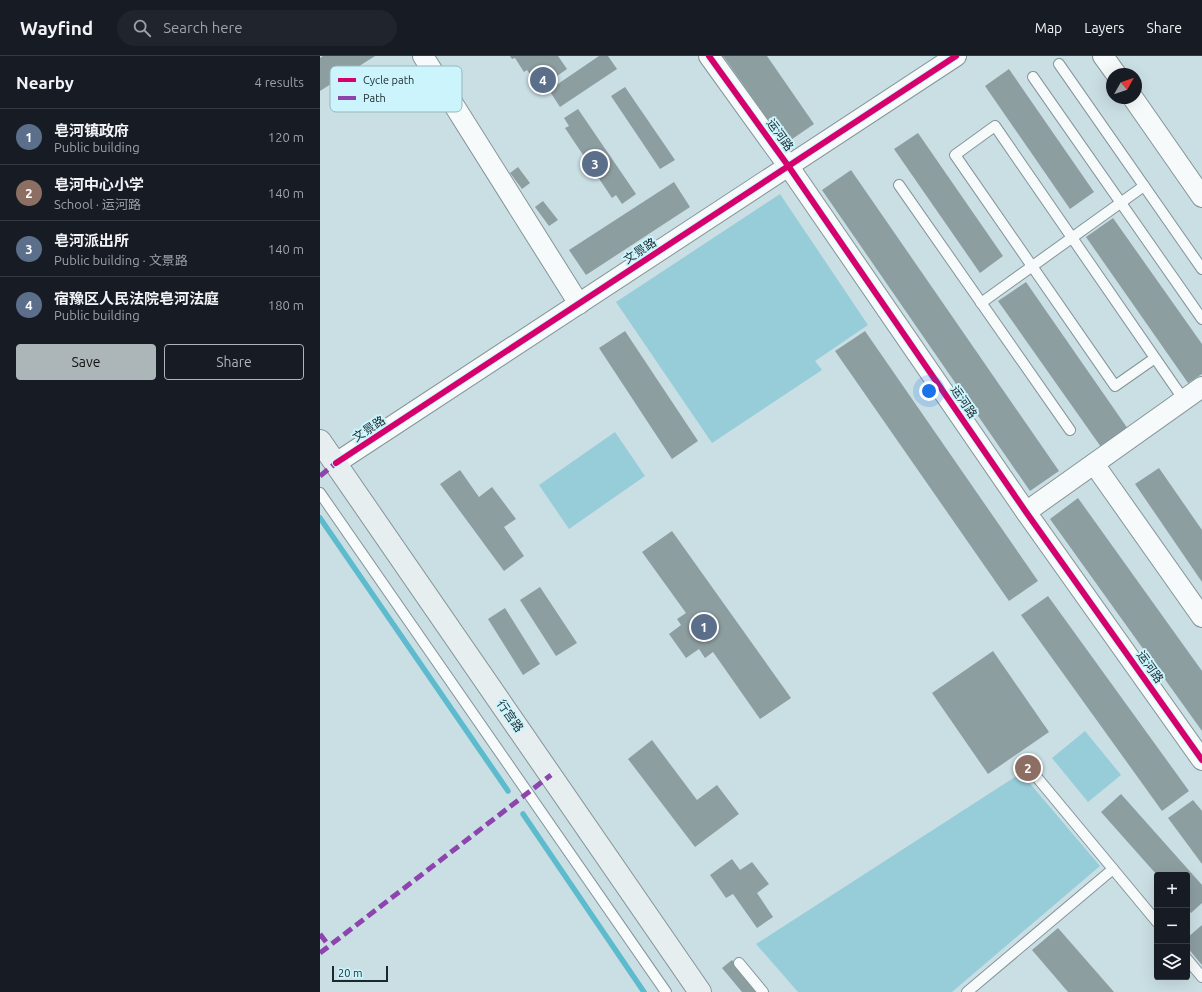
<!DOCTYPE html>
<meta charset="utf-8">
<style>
body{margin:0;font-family:Ubuntu,"Noto Sans SC",sans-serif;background:#20242c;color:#f1f3f6}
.controls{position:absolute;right:12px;bottom:12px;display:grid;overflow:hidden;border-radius:4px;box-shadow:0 4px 16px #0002}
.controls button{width:36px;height:36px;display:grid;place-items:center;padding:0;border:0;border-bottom:1px solid #363941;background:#171b24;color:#f1f3f6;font:20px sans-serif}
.compass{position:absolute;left:786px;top:12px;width:36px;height:36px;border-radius:50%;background:#171b24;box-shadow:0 4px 16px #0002;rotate:50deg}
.scale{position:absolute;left:12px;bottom:10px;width:56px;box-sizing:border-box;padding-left:4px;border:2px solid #19292c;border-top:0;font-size:11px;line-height:14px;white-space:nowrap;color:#19292c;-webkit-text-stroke:3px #ccf4fd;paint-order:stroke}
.you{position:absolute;left:609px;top:335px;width:14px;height:14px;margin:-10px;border:3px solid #fff;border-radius:50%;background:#1a73e8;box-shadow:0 0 0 6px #1a73e833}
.badge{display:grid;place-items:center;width:26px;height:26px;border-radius:50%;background:#acb5b8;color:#fff;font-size:13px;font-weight:700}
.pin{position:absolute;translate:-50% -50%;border:2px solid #fff;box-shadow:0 1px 4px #0006}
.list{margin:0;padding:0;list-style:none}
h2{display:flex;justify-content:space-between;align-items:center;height:52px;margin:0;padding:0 16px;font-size:17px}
h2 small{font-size:13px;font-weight:400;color:#9ea1a6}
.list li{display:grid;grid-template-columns:26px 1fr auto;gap:12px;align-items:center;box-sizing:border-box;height:56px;padding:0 16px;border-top:1px solid #363941}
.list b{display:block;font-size:15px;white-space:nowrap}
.list p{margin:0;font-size:13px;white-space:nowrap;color:#9ea1a6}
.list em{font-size:13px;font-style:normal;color:#9ea1a6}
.actions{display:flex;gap:8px;padding:12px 16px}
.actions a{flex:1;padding:9px 0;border:1px solid #acb5b8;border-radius:4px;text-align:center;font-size:14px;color:#acb5b8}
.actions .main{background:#acb5b8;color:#111}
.icon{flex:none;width:22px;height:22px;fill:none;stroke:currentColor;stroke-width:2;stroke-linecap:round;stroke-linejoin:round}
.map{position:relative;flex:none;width:882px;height:936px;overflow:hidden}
header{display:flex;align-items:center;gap:24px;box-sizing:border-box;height:56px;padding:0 20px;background:#171b24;border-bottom:1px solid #363941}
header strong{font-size:19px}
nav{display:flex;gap:22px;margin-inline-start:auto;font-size:14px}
.search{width:280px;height:36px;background:#20242c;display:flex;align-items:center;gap:10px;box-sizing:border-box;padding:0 14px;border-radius:22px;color:#9ea1a6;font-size:15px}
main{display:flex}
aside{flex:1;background:#171b24}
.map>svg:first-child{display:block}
.green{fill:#97cdd9}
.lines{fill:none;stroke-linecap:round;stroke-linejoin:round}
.stream{stroke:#5dbbcd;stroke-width:5.5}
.building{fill:#8d9ea1}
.service-casing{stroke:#849599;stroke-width:12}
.minor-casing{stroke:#849599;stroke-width:22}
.secondary-casing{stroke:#849599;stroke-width:24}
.service{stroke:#f7fafb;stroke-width:10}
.minor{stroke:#f7fafb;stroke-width:20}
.secondary{stroke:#e7eef0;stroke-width:22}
.quiet{stroke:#8e44ad;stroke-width:5;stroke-dasharray:10 5;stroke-linecap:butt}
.cycleway-casing{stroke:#ccf4fd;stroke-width:8}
.cycleway{stroke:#d6006c;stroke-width:6}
.labels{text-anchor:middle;stroke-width:4;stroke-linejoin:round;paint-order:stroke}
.street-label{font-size:12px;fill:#19292c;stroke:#ccf4fd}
.key{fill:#ccf4fd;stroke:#96b7be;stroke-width:1}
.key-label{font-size:11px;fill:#19292c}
</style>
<header>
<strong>Wayfind</strong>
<div class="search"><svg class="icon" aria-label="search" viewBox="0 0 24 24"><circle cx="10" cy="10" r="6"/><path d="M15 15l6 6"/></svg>Search here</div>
<nav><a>Map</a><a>Layers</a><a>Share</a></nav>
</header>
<main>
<aside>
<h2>Nearby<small>4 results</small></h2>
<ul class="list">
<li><span class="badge" style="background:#5c6f8a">1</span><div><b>皂河镇政府</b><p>Public building</p></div><em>120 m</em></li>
<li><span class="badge" style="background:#8d6e63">2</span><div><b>皂河中心小学</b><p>School · 运河路</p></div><em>140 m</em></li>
<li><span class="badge" style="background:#5c6f8a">3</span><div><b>皂河派出所</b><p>Public building · 文景路</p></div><em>140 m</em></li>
<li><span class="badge" style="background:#5c6f8a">4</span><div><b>宿豫区人民法院皂河法庭</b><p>Public building</p></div><em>180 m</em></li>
</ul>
<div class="actions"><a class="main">Save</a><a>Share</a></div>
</aside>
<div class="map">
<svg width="882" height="936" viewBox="0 0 882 936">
<rect width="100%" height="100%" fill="#cadfe4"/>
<g class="green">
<path d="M460,138l88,131 -53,36 7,9 -110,73 -96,-141z"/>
<path d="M295,376l30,44 -76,53 -30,-44z"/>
<path d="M765,675l36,44 -33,27 -36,-44z"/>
<path d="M701,717l79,93 -148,126h-154l-42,-48z"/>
</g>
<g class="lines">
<g class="stream">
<path d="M0,462l188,273"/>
<path d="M203,758l121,178"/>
</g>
</g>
<g class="building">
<path d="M3,0h52l-55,35v-33z"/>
<path d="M190,0h48l9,13 -27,19 -13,-18 -3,2 -9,-14 -3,1z"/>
<path d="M279,0h9l9,13 -57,38 -11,-17z"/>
<path d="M403,0h44l47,68 -29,20z"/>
<path d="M689,13l85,123 -24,17 -85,-123z"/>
<path d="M305,31l50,73 -15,9 -49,-73z"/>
<path d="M258,53l58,85 -14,10 -6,-9 -4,3 -47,-70 4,-2 -5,-8z"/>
<path d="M598,77l85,123 -23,17 -86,-124z"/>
<path d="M198,111l12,16 -8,6 -12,-16z"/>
<path d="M531,114l208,301 -29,20 -208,-301z"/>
<path d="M354,126l16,25 -104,68 -17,-25z"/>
<path d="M223,145l15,19 -9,6 -14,-19z"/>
<path d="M793,162l89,126v30l-14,9 -102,-146z"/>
<path d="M706,226l102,147 -27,18 -103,-146z"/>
<path d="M305,275l73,110 -26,18 -73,-111z"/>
<path d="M545,275l173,250 -29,20 -174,-250z"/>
<path d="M839,412l43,62v52l-67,-98z"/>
<path d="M140,414l19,27 13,-10 24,32 -12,8 20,29 -20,15 -64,-87z"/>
<path d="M758,442l124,173v60l-152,-212z"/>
<path d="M352,475l119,167 -31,21 -47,-67 -8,6 -6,-9 -13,9 -17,-24 12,-9 -4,-6 9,-6 -44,-61z"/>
<path d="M220,531l37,56 -21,13 -36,-56z"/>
<path d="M728,540l141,195 -27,20 -141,-196z"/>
<path d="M185,552l35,56 -17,11 -35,-56z"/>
<path d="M673,595l56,81 -61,42 -56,-81z"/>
<path d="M332,684l45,60 20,-15 22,29 -44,33 -67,-88z"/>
<path d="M801,738l81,91v18l-11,10 -4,-5v-33h-30l-56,-63z"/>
<path d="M873,744l9,11v53l-34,-46z"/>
<path d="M412,803l8,11 12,-8 17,22 -12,9 16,24 -16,11 -24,-34 -7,4 -16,-23z"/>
<path d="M882,869v40l-15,-18v-9z"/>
<path d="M738,872l56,64h-46l-36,-42z"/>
<path d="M412,904l26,32h-16l-20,-24z"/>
</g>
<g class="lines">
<defs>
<g id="service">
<path d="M739,8l143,205"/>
<path d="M713,21l169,242"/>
<path d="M579,129l171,245"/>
<path d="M661,247l163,-117"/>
<path d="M835,302l-40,28 -160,-231 40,-29c63,92 126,183 189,274"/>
<path d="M0,437l346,499"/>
<path d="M710,713l127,153"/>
<path d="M867,903l15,18"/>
<path d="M419,907l24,29"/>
<path d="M647,936l146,-123"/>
</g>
<g id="minor">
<path d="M103,0l156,248"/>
<path d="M389,0l80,111 237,345 176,248"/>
<path d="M783,0l13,18"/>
<path d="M813,42l69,99"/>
<path d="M16,407l620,-407"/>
<path d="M774,408l108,153"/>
<path d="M706,456l176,-125"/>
</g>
<path id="secondary" d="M0,385l380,551"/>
</defs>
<use href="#service" class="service-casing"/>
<use href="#minor" class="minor-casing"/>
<use href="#secondary" class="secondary-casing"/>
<use href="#service" class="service"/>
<use href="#minor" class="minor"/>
<use href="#secondary" class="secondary"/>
<g class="quiet">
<path d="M0,420l16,-13"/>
<path d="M0,878l9,12"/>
<path d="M0,897l231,-178"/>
</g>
<defs>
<g id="cycleway">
<path d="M389,0l80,111 237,345 176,248"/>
<path d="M16,407l620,-407"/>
</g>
</defs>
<use href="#cycleway" class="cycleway-casing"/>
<use href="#cycleway" class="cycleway"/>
</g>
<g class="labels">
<g class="street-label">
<text transform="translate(460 79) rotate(54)" y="4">运河路</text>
<text transform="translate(320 195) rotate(-33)" y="4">文景路</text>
<text transform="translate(644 346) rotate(56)" y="4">运河路</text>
<text transform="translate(49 373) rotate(-33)" y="4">文景路</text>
<text transform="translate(830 611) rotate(55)" y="4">运河路</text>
<text transform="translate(190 660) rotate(55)" y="4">行宫路</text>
</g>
</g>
<rect x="10" y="10" width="132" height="46" rx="6" class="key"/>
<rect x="18" y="22" width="18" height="4" fill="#d6006c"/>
<rect x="18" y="40" width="18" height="4" fill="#8e44ad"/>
<g class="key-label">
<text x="43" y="28">Cycle path</text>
<text x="43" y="46">Path</text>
</g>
</svg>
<div class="controls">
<button>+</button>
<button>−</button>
<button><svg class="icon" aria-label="layers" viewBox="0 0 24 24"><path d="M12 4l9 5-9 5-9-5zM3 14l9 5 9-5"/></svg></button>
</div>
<svg class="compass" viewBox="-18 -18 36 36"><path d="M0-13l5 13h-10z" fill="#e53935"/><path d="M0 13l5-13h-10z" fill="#9ea1a6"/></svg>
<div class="scale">20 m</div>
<div class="you"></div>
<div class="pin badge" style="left:384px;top:571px;background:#5c6f8a">1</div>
<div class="pin badge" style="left:708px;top:712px;background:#8d6e63">2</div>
<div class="pin badge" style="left:275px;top:108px;background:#5c6f8a">3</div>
<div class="pin badge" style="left:223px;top:24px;background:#5c6f8a">4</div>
</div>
</main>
